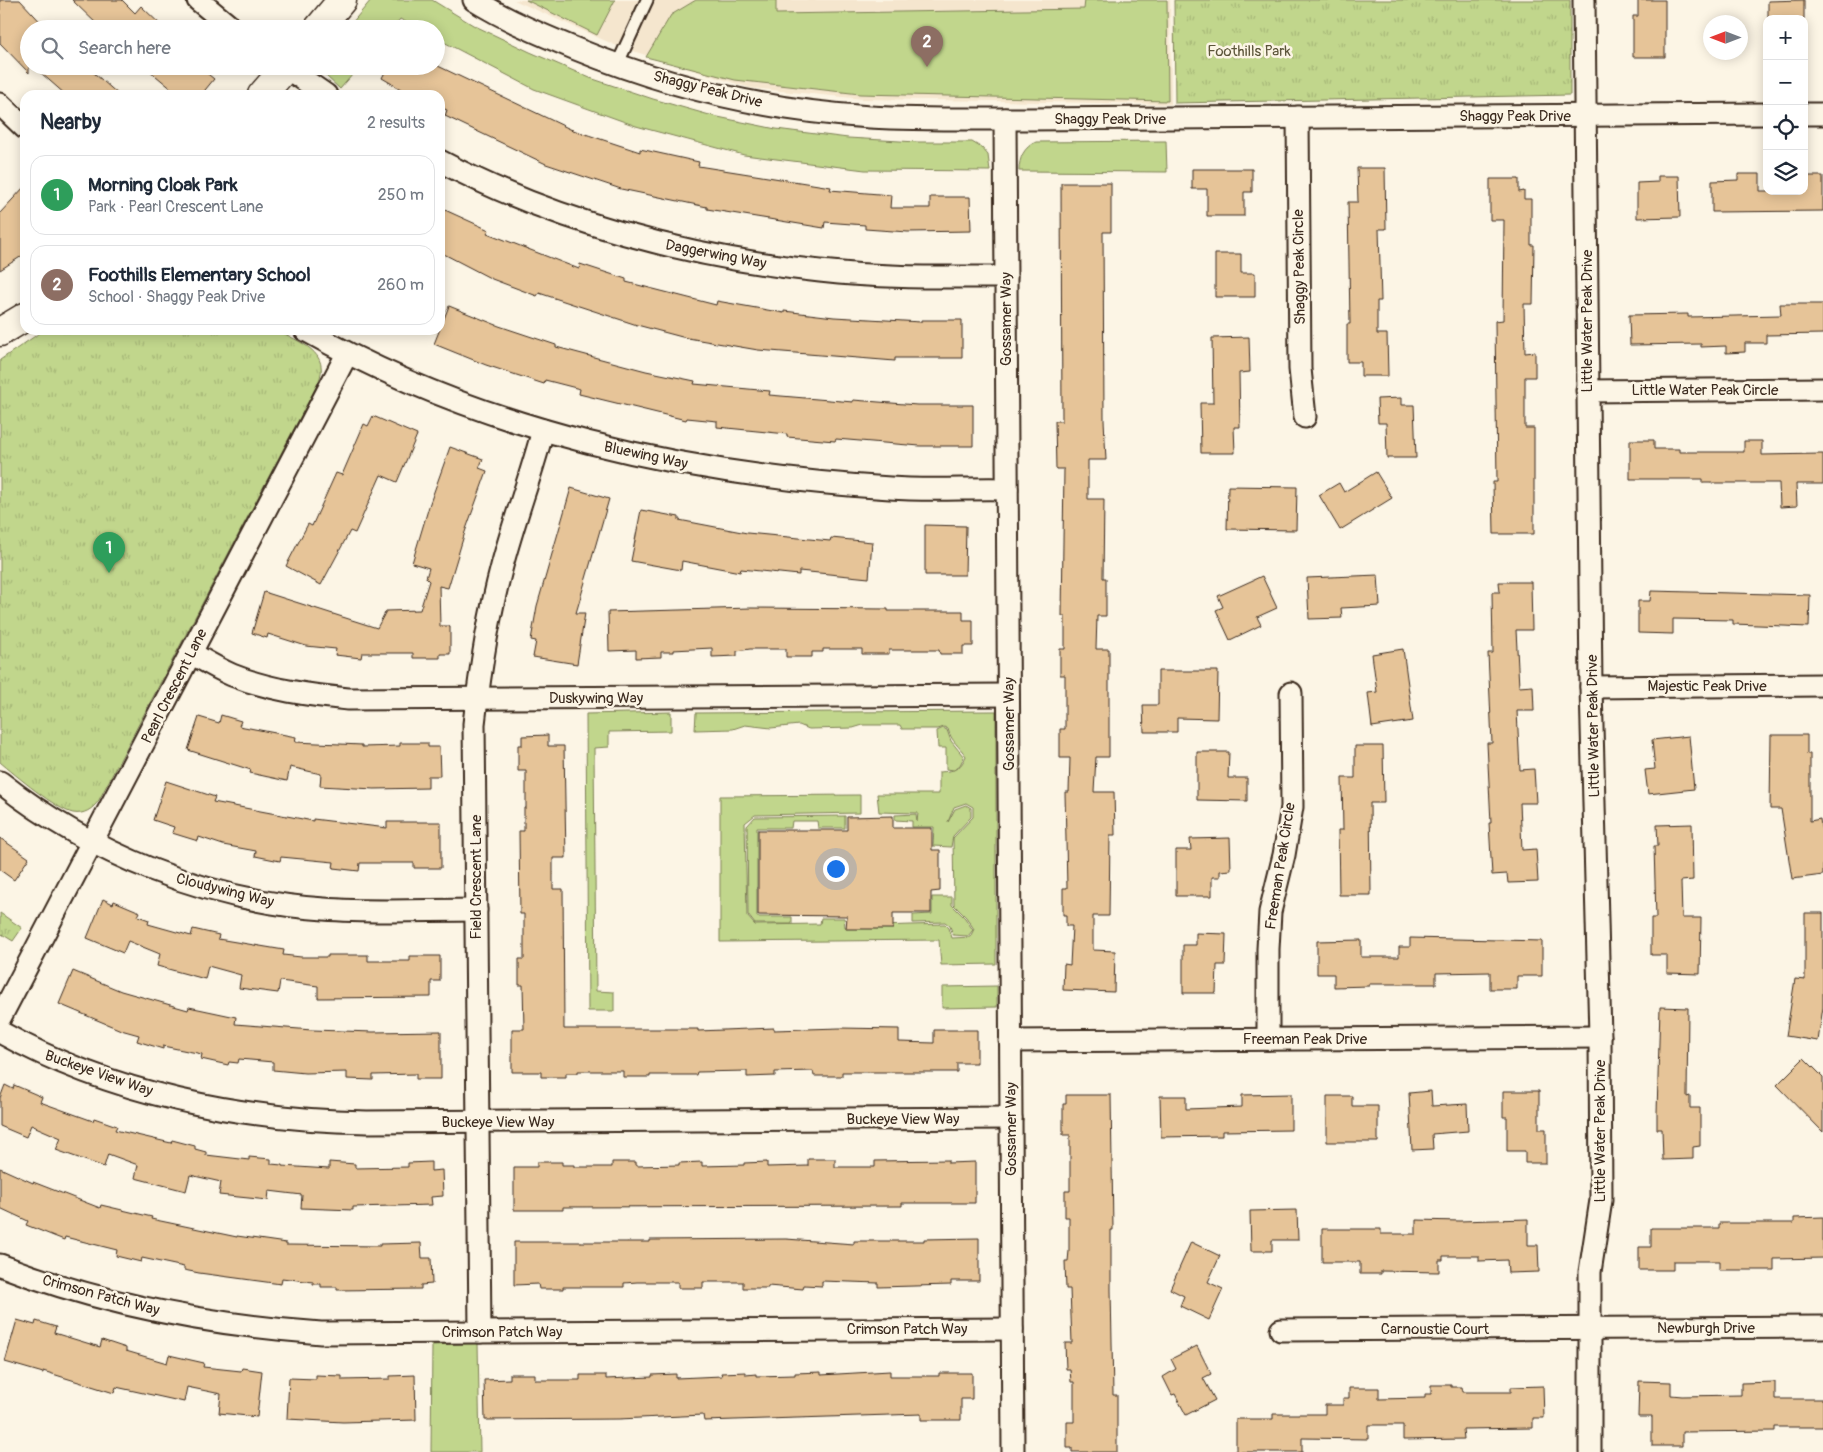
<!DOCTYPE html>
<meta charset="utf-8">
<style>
body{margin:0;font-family:Pangolin,sans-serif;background:#f6f6f7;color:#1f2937}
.controls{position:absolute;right:15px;top:15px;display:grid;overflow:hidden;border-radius:10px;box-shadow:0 2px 12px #0003}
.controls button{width:45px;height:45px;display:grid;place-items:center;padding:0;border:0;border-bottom:1px solid #e0e1e3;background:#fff;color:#1f2937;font:25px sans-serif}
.compass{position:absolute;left:1703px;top:15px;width:45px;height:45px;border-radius:50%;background:#fff;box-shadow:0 2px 12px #0003;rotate:270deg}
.you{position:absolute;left:835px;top:868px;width:18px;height:18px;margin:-12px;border:4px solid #fff;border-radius:50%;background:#1a73e8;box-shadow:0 0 0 8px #1a73e833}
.badge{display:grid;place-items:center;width:32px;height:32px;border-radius:50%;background:#1f6fb2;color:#fff;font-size:16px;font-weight:700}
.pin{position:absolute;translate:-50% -41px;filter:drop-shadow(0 1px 2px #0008)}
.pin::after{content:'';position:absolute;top:26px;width:18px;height:15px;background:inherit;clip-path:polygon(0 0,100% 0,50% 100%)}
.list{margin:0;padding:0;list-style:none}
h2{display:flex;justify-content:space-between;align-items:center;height:65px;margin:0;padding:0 20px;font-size:21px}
h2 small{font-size:16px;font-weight:400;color:#747a83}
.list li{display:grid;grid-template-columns:32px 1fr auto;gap:15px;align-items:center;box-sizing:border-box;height:80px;margin:0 10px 10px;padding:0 10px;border:1px solid #e0e1e3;border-radius:15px}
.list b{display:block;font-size:19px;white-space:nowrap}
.list p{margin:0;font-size:16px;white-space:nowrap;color:#747a83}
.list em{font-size:16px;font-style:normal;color:#747a83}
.icon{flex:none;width:28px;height:28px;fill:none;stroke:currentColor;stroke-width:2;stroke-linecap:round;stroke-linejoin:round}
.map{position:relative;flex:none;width:1823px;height:1452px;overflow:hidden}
.search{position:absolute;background:#fff;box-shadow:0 2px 12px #0003;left:20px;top:20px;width:425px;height:55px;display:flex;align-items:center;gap:12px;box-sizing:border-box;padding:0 18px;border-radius:28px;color:#747a83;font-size:19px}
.panel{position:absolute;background:#fff;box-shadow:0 2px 12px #0003;left:20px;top:90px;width:425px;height:245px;border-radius:15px}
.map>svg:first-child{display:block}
.built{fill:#f5e6ce}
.green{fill:#c1d68c;stroke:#7e8055}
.park{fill:url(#park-tufts);stroke:#7e8055}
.building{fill:#e6c498;stroke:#3b2a1e}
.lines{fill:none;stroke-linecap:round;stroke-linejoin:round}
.lane-casing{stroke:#3b2a1e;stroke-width:15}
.street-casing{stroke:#3b2a1e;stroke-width:25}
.secondary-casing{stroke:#3b2a1e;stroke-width:31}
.lane{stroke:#fcf5e5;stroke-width:11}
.street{stroke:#fcf5e5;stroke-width:21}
.secondary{stroke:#fcf5e5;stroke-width:28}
.labels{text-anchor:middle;stroke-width:5;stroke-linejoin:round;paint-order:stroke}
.park-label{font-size:15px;fill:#5c553a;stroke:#fcf5e5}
.street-label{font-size:15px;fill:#3b2a1e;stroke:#fcf5e5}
</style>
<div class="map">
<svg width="1823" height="1452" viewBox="0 0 1823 1452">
<defs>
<pattern id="park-tufts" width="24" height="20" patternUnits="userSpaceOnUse" patternTransform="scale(1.25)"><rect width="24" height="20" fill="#c1d68c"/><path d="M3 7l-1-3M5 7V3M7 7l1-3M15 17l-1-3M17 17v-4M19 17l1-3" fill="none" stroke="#a7b878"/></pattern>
</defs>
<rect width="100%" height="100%" fill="#fcf5e5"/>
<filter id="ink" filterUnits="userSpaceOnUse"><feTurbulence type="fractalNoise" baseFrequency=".02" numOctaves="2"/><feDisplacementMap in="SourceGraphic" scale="10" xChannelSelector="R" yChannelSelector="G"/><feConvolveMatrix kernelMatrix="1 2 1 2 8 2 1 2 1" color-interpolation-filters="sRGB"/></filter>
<g filter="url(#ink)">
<path class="built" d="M514,0h656l1,104 -308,-5 -113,-11 -133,-42z"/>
<g class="green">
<path d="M371,0h61l41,25 57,27 60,26 63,21 60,17 63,13 72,9 69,4h55l10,6 6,7 2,16 -125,-1 -121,-15 -108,-29 -102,-37 -98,-51v-9h-17l-19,-10 -8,10h-45z"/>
<path d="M526,0h89l-18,35z"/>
<path d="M696,0h80v14l308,-5 1,-9h82l1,101 -308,-7 -125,-14 -89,-23 25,-42z"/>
<path d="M324,66h36l-20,23 -14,-13z"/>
<path d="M1166,141l1,31 -148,-1c0,-13 5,-24 17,-29z"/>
<path d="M996,711v253l-55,1 -2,-25 -219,2v-146l140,-1v18l-105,2 -10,8 2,93 8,9 65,-1 1,-6h23l1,9 100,-3 4,4 3,10 18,-1 4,-8 -8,-12 -12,-12 -1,-67 20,-21v-10l-7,-4 -12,4 -6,15 7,-13 11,-4 5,3v9l-18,19 -2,11 -18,-1 1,-19h-22v-6l-17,-1v-5l21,-1 1,8 1,-9 -39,-1 -2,-18h62v-22c15,-1 21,-2 27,-16 -7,-10 -15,-15 -18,-27l-4,-2 -6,2h-36l-2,-4h-37l-10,3 -44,1 -10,-4 -28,3 -26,-3 -12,4 -38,1 1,-17z"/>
<path d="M671,712v19l-62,1v15l-15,1 2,243 18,1v19h-26l-2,-297z"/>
<path d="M943,728l4,2 4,11 13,16 -4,8 -6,5 -8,-1v-21h-8l-1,-17z"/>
<path d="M845,816v12h-27l-1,-7h-25l-1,7h-34v89h35v7h-37l-7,-9 -1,-89 8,-9z"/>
<path d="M932,897h20v8l13,13 8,12 -5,6 -15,-1 -3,-9 -5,-4 -32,1v-8l19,-1z"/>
<path d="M997,986v21l-55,1v-21z"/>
<path d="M478,1343l2,109h-49l1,-107z"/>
</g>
<g class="park">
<path d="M1174,0h396v95l-395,8z"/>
<path d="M44,330h233c22,12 55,22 41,53l-219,417c-6,9 -15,15 -26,13 -16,-3 -59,-39 -73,-51v-402z"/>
<path d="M0,913l22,15 -9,13 -13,-8z"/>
</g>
<g class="building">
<path d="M0,0h20l27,29h-18v44l-29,-30z"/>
<path d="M72,0h50l13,13 6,-7 24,23h-63z"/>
<path d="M1638,0h27v57h-32v-41h5z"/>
<path d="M1804,0v19h-36v-18z"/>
<path d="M33,66h53l33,29h-53z"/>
<path d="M144,66h54l16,13 -13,16h-22z"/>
<path d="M388,66h50l132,63 70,23v-3l59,13 -1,4 133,21 -1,3 61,5 -1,13h40v-11h40l1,34 -63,1 -43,-3v-4l-40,-3 -1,6 -117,-19v-2l-86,-18 -75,-25 -101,-48 2,-6 -7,-3v-12h-29l-29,-17z"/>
<path d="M1357,168h28l1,61h-7l2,72h-4v33h10l1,42h-27v-14h-14v-38h3l-2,-122h10z"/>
<path d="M1192,169h60v23h-8v24h-37v-27h-15z"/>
<path d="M1738,174h22v17h44v-15h19v35l-111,1v-31l26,-1z"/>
<path d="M1658,176h21l1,41 -43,1v-35l21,-1z"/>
<path d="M1490,179h29v13l5,-1v8h7v46h3l-1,59h-9l1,49 10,-1v25h-10v51h9v106h-40l-1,-52h4l-2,-161 8,-1 1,-100h-14z"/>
<path d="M1061,183h50v49h-8l1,188 2,40h-18v39h16l-1,79h3v38h-9l-1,33h13v108h-13l-2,35h20l1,43h-5l-1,81h-16v34l22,1 -1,41 -51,-2 1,-26 6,1 2,-39h-6v-11h-3v-27h4l-2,-96h4l1,-34h-10v-29h5v-54h-5v-26h5v-33h-3l2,-147h-8l-1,-48h7z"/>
<path d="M25,186v68l-25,16v-57z"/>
<path d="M445,210l44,20 -2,3 92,36 1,-5 46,15v3l90,23 1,-4 67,12v-2l50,6 87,5v-2h41v38h-67v3l-137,-11 -76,-13 -45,-12 -98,-32 -2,3 -45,-17 -52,-27v-32z"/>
<path d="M1215,254h26v19h14v24h-40z"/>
<path d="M1780,304h43v30l-57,1v8h-21v9l-19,1v-7l-25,1v-3l-71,1 -1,-30 59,-1v3l93,-2z"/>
<path d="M449,306l50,20 57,19v2l90,24 49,10 -1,3 76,7 -1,4 84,7v-2l64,5h56v41h-53l-84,-7 -1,2 -48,-4v-3l-70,-7v-6l-30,-3 -1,2 -107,-26 1,-5 -35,-9 -1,4 -58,-19 -52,-21z"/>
<path d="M1249,337l1,35 -11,1 1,54h-6l1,26h-34l-1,-50h13l-1,-65z"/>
<path d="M1401,398v7h13l2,53h-29l-1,-35h-8l-1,-24z"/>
<path d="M373,416l44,19 -20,47 -16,-7 -26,58 -5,-2 -29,54 -35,-19 22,-42 4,2 24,-53 6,2 22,-51 4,2z"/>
<path d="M1630,440h24v9h25v3h65v-11h18v14l61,-1v30h-27l1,22 -17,1 -1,-24h-77v-4h-72z"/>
<path d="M450,447l33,12 -4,9 8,3 -22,61 -17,56 -9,-2 1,40h10v28h-10v4h-27v-5h-51l-1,5 -26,-3 1,-6 -30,-3 -38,-12 -1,4 -15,-5 12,-41 113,36 9,-17 34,-1 9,-29 -3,-3 3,-10 -17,-5 18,-60z"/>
<path d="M1376,472l16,26 -52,32 -21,-35 20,-12 5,9z"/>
<path d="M1228,486l69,1 -1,43 -69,-1z"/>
<path d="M571,488l38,11 -33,114h9l-8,51 -44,-7 3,-16 -5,-1 6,-34z"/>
<path d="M641,510l38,7v3l68,13 83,8 1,-3 41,4 -3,36 -70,-7v4l-58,-6 -1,3 -58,-11 -1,9 -50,-9z"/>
<path d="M925,525l41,1 -1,49h-40z"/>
<path d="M1378,575l2,31 -39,2 1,10 -33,1 -2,-41z"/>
<path d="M1262,576l15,32 -20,9 4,8 -31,15 -14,-30 7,-3 -5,-11z"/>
<path d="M1499,582h32l1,48h-16l3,57 14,-1 1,25h-17l3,59 14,-1 2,34h-16l2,47 14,-1 2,33 -30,1 -1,-9 -15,1 -3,-52h2l-4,-80h5l-4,-90h5l-1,-61h8z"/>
<path d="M1651,591l159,4 -1,32 -76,-3v-4l-60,-1v15l-35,-1v-32h12z"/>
<path d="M751,608l137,1v2h75v9h10v26h-10v8h-23l-1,-4h-50v4h-27v-5h-39v3h-11v5h-26v-8h-36l-13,2v5l-25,1v-9l-39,2v2h-12v5l-25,1v-8l-27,1 -1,-39z"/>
<path d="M1403,649l10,72 -41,6 -4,-34 9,-1 -5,-38z"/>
<path d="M1158,671h60l-1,48 -40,-1v14h-33l-1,-27h15z"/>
<path d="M221,715l20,6 -2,5 57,11 -1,5 67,3v2l38,-1v-3h28v4h11l1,29h-12v12l-54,1 -54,-3 1,-12 -31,-7 -3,14 -37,-8 1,-3 -63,-20 11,-33 20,6z"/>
<path d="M548,735v11h16l2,112h-13v31h10l1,140h134v2l76,-3v2l66,-2 59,1v13l35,1v-13h43v33h-20v9h-115v4h-28l-1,-5 -38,1v4l-28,1v-6l-50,1 -1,3h-46v2h-27v-6h-45v2h-12v4h-25v-5h-29v-43h12l-1,-44h-4v-26h5v-45h-4l-1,-83h5v-23h2v-37h-8v-26h4v-9z"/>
<path d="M1771,735h36v19h3v67l10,-2 3,21v35l-31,4 -11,-70h-11z"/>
<path d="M1689,736l5,53 -46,5 -3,-24 10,-1 -3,-29z"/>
<path d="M1355,746h28l1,57h-14l1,92h-32l-1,-65h5l-1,-52h13z"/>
<path d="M1197,752h32l-1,26h19v23l-50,-1z"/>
<path d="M166,781l49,16 -2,5 100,19v-2l74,9v-6h54v46h-27v-5h-54l-1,8 -26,-3 1,-6 -53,-5 -1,4 -25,-5 1,-5 -33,-6 -24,-8 -1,4 -26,-8 2,-6 -21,-7z"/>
<path d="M893,816v12h39v22h8v41l-9,1v21h-38v16h-47l1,-13 -89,-1v-85h89v-13z"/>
<path d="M1692,824l1,56 -12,1 1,37h19l-1,56 -33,-1v-18h-16v-37h5l-2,-72h4l-1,-21z"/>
<path d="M0,838l29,20 -15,22 -14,-10z"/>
<path d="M1230,838l1,32 -11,1v6h-8v19h-36v-46h15l-1,-11z"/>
<path d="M103,899l10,5 1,-3 26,11 -2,4 11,4 -1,4 43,12 2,-7 26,6 -1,4 66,11 -1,5 18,2h27v-2h40v6h42v-5h30v25h-9v16l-113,1v-12l-38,-5 -2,12 -39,-5 2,-13 -33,-9 -3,13 -48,-13 3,-12 -32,-13 -5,12 -36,-15z"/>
<path d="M1805,913h18v94l-5,34 -32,-5 9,-57 10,1z"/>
<path d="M1196,933l30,1 -1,31h-8l-1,28h-33v-48h13z"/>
<path d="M1410,938l132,3v35h-25v13h-27v-17l-54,1v11h-67v2l-35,1v-13h-17v-33l44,-1v17h38v-10h11z"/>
<path d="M73,971l48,20 67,19 1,-3 47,10 -1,7 77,6 61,2 68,-1v48h-25v-5l-43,1v5l-26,-1v-7l-42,1 -32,-3v-8l-34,-3 -1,4 -9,-1 -1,3 -27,-6 1,-5 -39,-8v3l-26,-8 2,-6 -18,-5 -62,-26z"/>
<path d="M1660,1007l28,1 -1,89 3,-1v12h10v38l-7,1v12l-30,1 -1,-31h-5v-16z"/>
<path d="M1804,1058l19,19v55l-46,-47z"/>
<path d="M5,1085l8,4 1,-4 28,12 -2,5 53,19 1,-3 23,8 -2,4 56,13 1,-3 23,6v3l11,3v3l43,5v-3l22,2v5l11,1v1l47,3v-7l26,2v4l53,-1v-4l23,-1v9l11,-1 1,26 -12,1 1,8 -79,2v3l-52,-2 1,-13 -33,-4 -1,9 -49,-5 2,-13 -31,-7 -4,16 -51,-13 3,-13 -30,-11 -4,13 -48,-17 5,-12 -30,-13 -5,12 -26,-11v-28z"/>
<path d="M1431,1091l1,15 35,-2 1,27 -36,3 1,15 -21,1 -3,-57z"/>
<path d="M1503,1091h36v38h7v34h-21v-12h-18v-34h-4z"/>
<path d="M1291,1094v36l-69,1v5l-61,1 -1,-41h26v13l56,-2v-12z"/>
<path d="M1066,1095h45l2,135h-2v60l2,105h4v57h-45v-4h-5v-26h7v-40h-3l-1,-13h-4l-1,-26h7l-2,-54h-4l-1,-28h3l1,-10v-34h-4v-26h5v-56h-7v-31h3z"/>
<path d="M1327,1096h25v10h26v36h-51z"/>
<path d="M808,1159h27v8h40v-6l73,-1v3l27,-1v41h-73v3l-339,1v3h-49v-43h23v-5h25v3h12v2h38v-5h24v4l43,-1v-2l23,-1v4l42,-1v-2l23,-1v5l41,-1z"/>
<path d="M0,1168l33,15v-1l67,26 1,-3 51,12 -1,2 86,18v-1l49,7v2l94,1v-2l41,-1 1,15h9l1,26 -11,1v4l-84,1v-3h-16v-3h-8v-2l-31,-4 -1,6 -82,-11 -15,-3v-3l-42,-9 -1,4 -25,-6 1,-6 -52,-13 -1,3 -38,-15 2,-4 -28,-13z"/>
<path d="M1297,1210l1,30h-26v11h-21l-1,-40z"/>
<path d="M1823,1217v41l-49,1v11h-55v-9h-46v9h-34v-23h12v-19h68v-5h75v-5z"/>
<path d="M1528,1219v26h10l1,27 -31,1 -1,-13 -28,1v-5h-36v4h-4v12l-58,-1v3h-21v-12h-38v-33h59v5h35v-14l44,1z"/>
<path d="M979,1238v43h-28v4l-73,2v-4l-56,-2v5l-18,-1 -1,4 -35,-3v2h-25v-6h-40v6h-25v-6h-41l-13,1v4h-61v2h-24l-1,-5 -24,1v-43h136v-2l136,-1 68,5v-3h70v-2z"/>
<path d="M1191,1242l29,14 -12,26 15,7 -14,31 -29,-14 4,-10 -14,-7z"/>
<path d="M17,1320l18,5 1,-4 20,6 -2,6 46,14 2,-7 24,8v3l41,12 2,-8 35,8 -1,4 38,4 1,-3 20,3 -5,46 -38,-4 2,-19 -34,-7 -3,15 -68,-15 -2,6 -71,-22v2l-38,-11z"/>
<path d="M1197,1346l14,28 -8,4 12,22 -29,15 -11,-21 -3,1 -9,-18 13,-8 -5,-10z"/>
<path d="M890,1371v5h49v-3h33v26h-11v21h-40v-6l-217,7 -1,-6 -84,4 -134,1 -1,-40 26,-1v-5h25v6h45v-5h26v4l46,-2v-2l24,-1v4l46,-2 -1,-3 25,-1v3l10,-1v2l39,-1v-2l26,-1v3z"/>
<path d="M316,1375l26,1v4l48,-1v-3l25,-1 1,45 -73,2 -56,-3 2,-41 27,1z"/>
<path d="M1639,1381l32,1v13l11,1 59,-1v-12l34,-1v17h48v28h-48v4l-93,1v14h-30v-29h-14z"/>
<path d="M1431,1385h20v2h11l1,5h48v-5l32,-1 1,32h-11v10l-70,1 1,10 -61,1v-15h-35v14l-66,-1v14h-66v-33h37v-5h52v-9h18v-7h6v-10h30v11l46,-1v-4h6z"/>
</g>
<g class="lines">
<defs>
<path id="lane" d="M617,65l30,-65"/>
<g id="street">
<path d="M198,0l35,29"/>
<path d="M474,0c32,20 68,35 102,49 93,38 194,62 294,68 52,3 103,2 155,2l742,-5"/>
<path d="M1584,0l7,687 9,350 1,163 -11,72v180"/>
<path d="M284,66l42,29"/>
<path d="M0,104l25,24"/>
<path d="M1804,114h19"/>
<path d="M1298,117l2,252 5,48"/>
<path d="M1005,119l8,1333"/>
<path d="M440,161c115,61 252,97 380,110 62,7 124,6 186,6"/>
<path d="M305,330c177,101 384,146 585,158 39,3 78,0 117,1"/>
<path d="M1587,391l236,-2"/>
<path d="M191,653c14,8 27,16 41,22 37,15 77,20 116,24l660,-4"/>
<path d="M1591,687l232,-2"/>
<path d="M0,782c91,72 207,119 324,127 50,4 101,1 152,1"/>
<path d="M0,1018l347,-664"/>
<path d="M0,1032c111,62 241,88 367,90l644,-4"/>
<path d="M1268,1039v-90l2,-37 14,-57 8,-48 -1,-114"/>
<path d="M1010,1041l590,-4"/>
<path d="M0,1265c103,40 211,60 321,68l691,-4"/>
<path d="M1281,1330l542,-3"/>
<path d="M480,1332l-6,-608c6,-53 14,-106 28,-158 12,-46 29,-90 41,-136"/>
</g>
<g id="secondary">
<path d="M318,29l24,-29"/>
<path d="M262,95l25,-29"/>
<path d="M0,332l25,-15"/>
</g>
</defs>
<use href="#lane" class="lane-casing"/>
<use href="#street" class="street-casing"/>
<use href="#secondary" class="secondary-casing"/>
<use href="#lane" class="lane"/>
<use href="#street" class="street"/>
<use href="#secondary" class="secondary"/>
</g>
</g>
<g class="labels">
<g class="park-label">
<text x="1249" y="56">Foothills Park</text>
</g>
<g class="street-label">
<text transform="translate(708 89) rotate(14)" y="5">Shaggy Peak Drive</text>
<text x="1515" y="121">Shaggy Peak Drive</text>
<text x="1110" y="124">Shaggy Peak Drive</text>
<text transform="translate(716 254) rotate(11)" y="5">Daggerwing Way</text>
<text transform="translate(1299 267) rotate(-91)" y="5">Shaggy Peak Circle</text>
<text transform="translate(1006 319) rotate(-90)" y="5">Gossamer Way</text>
<text transform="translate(1587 321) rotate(-90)" y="5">Little Water Peak Drive</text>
<text x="1705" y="395">Little Water Peak Circle</text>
<text transform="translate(646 455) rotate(12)" y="5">Bluewing Way</text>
<text transform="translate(174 686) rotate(-63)" y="5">Pearl Crescent Lane</text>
<text x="1707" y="691">Majestic Peak Drive</text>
<text x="596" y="703">Duskywing Way</text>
<text transform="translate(1009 724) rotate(-90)" y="5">Gossamer Way</text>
<text transform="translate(1593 726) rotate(-91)" y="5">Little Water Peak Drive</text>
<text transform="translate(1280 866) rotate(-81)" y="5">Freeman Peak Circle</text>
<text transform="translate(476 877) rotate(-90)" y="5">Field Crescent Lane</text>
<text transform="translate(225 890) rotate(14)" y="5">Cloudywing Way</text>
<text x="1305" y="1044">Freeman Peak Drive</text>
<text transform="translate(99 1073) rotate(19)" y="5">Buckeye View Way</text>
<text x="903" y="1124">Buckeye View Way</text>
<text x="498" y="1127">Buckeye View Way</text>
<text transform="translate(1011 1129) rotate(-90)" y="5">Gossamer Way</text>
<text transform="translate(1600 1131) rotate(-90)" y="5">Little Water Peak Drive</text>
<text transform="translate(101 1295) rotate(15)" y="5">Crimson Patch Way</text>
<text x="1706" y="1333">Newburgh Drive</text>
<text x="907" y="1334">Crimson Patch Way</text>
<text x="1435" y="1334">Carnoustie Court</text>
<text x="502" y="1337">Crimson Patch Way</text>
</g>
</g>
</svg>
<div class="controls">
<button>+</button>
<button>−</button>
<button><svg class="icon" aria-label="locate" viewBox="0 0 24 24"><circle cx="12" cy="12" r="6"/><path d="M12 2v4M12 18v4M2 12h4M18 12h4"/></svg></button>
<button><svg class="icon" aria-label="layers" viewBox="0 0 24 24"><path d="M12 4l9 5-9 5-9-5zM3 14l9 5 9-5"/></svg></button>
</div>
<svg class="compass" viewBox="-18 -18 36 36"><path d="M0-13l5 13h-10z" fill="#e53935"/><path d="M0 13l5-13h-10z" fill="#747a83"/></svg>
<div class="you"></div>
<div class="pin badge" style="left:109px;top:573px;background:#2e9e5b">1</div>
<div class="pin badge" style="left:927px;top:67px;background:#8d6e63">2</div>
<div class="search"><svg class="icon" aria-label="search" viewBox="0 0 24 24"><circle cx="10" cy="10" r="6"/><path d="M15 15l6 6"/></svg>Search here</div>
<section class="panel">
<h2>Nearby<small>2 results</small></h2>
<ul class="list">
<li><span class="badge" style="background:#2e9e5b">1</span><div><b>Morning Cloak Park</b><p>Park · Pearl Crescent Lane</p></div><em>250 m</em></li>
<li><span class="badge" style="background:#8d6e63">2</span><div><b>Foothills Elementary School</b><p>School · Shaggy Peak Drive</p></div><em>260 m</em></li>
</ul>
</section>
</div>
